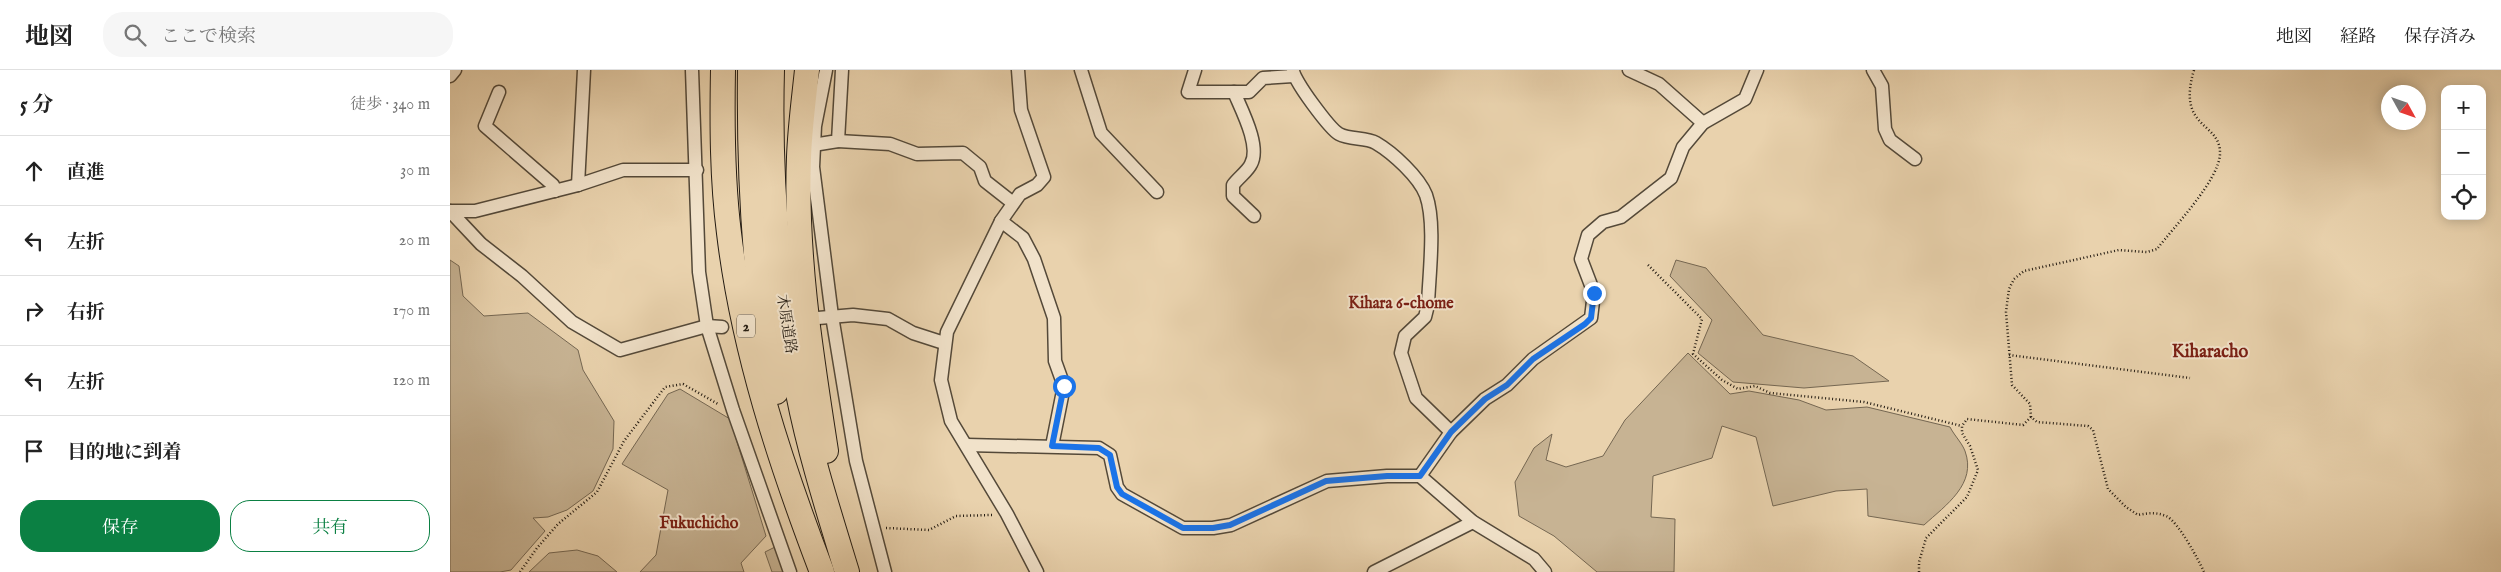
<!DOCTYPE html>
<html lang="ja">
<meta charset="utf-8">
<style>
body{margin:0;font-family:"IM FELL English","Noto Serif JP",serif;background:#f6f6f6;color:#222}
.controls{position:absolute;right:15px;top:15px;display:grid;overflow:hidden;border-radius:10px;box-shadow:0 2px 12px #0003}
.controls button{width:45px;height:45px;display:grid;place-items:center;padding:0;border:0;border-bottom:1px solid #e0e0e0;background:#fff;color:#222;font:25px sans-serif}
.compass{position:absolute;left:1931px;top:15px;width:45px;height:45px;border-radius:50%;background:#fff;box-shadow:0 2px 12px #0003;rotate:130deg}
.stop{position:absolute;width:15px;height:15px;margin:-11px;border:4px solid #1a73e8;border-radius:50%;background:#fff}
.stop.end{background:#1a73e8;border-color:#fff;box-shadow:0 1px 5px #0008}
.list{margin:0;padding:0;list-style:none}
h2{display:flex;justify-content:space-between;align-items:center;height:65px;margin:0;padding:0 20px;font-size:21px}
h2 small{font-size:16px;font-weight:400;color:#767676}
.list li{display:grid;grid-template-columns:32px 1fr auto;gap:15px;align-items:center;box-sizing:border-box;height:70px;padding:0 20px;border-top:1px solid #e0e0e0}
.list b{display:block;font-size:19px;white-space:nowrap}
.list em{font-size:16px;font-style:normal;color:#767676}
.actions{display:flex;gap:10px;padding:15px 20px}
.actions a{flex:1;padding:11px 0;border:1px solid #0b8043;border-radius:20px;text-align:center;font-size:18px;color:#0b8043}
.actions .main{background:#0b8043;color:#fff}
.icon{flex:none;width:28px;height:28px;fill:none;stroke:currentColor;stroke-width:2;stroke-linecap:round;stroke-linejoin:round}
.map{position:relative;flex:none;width:2051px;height:502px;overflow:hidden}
header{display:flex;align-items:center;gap:30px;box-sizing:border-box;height:70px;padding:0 25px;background:#fff;border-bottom:1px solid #e0e0e0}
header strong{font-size:24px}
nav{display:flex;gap:28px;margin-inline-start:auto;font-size:18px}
.search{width:350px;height:45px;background:#f6f6f6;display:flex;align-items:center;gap:12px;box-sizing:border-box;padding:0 18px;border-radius:20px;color:#767676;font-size:19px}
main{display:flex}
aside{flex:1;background:#fff}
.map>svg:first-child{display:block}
.green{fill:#c7b393;stroke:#756752}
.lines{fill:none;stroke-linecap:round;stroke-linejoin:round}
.minor-casing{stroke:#544939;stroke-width:15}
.motorway-casing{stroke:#231b12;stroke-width:26}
.path{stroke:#231b12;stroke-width:2.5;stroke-dasharray:1 2.5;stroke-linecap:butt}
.minor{stroke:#f1e2ca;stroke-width:12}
.motorway{stroke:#e9d2ad;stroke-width:24}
.route{stroke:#1a73e8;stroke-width:6}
.labels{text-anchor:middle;stroke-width:4;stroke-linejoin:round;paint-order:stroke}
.shield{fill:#f1e2ca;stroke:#615749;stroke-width:1}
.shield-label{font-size:14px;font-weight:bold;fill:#231b12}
.street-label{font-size:15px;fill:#231b12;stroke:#f1e2ca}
.neighbourhood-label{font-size:16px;font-weight:bold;fill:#7a1f14;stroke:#f1e2ca}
.quarter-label{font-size:18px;font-weight:bold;fill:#7a1f14;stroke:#f1e2ca}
</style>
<header>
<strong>地図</strong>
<div class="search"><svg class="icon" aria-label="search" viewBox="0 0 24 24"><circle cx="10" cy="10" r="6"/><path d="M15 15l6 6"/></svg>ここで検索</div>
<nav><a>地図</a><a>経路</a><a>保存済み</a></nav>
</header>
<main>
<aside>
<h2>5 分<small>徒歩 · 340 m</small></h2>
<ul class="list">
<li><svg class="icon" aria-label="ahead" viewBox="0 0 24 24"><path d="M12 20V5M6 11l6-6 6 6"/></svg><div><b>直進</b></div><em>30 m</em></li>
<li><svg class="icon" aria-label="left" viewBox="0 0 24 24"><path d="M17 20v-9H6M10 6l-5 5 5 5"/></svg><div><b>左折</b></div><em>20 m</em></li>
<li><svg class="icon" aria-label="right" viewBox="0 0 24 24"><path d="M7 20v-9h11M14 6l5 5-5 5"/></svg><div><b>右折</b></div><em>170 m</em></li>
<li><svg class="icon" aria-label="left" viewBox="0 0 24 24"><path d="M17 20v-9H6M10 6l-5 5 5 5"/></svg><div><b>左折</b></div><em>120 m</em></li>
<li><svg class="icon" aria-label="arrive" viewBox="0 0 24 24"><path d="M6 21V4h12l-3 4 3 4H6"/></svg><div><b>目的地に到着</b></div></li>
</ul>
<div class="actions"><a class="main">保存</a><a>共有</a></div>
</aside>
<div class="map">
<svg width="2051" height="502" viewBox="0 0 2051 502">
<rect width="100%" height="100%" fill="#e9d2ad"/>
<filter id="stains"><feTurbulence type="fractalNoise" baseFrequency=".004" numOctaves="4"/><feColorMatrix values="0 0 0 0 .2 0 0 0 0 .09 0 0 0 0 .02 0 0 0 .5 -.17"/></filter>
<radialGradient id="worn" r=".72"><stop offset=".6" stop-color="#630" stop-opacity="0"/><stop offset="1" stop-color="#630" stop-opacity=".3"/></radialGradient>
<g class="green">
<path d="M0,190l9,6 4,30 21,20 44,-3 50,37 5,20 31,51 -1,28 -20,42 -26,19 -19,7 -15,1 12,13 -34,39 -11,2h-50z"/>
<path d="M1226,190l30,8 57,67 90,21 36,25 -85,7 -71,-6 -35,-29 14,-33 -42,-44z"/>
<path d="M1238,283l42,41 19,-3 50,9 27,10 41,-3 83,20c4,8 12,16 15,24 12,33 -19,54 -41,74l-56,-9 -1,-27 -31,2 -63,15 -17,-69 -34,-11 -10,32 -59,18 -2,41 24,2 -1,53h-77l-43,-36 -35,-20 -4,-34 19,-34 18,-14 -6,26 20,7 37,-11 22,-36z"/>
<path d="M230,319l50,30 36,117 -25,27 3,9h-104l16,-17 12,-65 -46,-26 46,-70z"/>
<path d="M325,477l8,25h-11l-7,-20z"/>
<path d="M127,480l21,6 19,16h-88l20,-19z"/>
</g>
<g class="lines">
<defs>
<g id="minor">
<path d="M242,0l7,202 8,54 26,84 57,162"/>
<path d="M376,0l-11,56 -2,41 19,149 24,145 29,111"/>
<path d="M568,0l3,40 23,67 -7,8 -17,9 -19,27 -54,111 -6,48 10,41 56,93 30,58"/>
<path d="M631,0l20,63 56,59"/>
<path d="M745,0l-7,22h61l14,-14 30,-2"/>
<path d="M843,0c0,10 37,59 46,64 11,6 27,3 37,9 17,10 43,34 50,52 10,28 3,79 2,110l-3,12 -20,19 -4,17 15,45 35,34"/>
<path d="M1179,0l30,14 44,39"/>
<path d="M1423,0l9,16 3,43 5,11 25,19"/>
<path d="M0,6l5,-6"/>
<path d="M49,22l-14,34 68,59 2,6"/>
<path d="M784,22c7,17 27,54 17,72 -3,7 -13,14 -18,21v11l21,20"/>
<path d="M388,71l52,3 27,10 46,-1 17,14 5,14 28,22"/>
<path d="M363,75l25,-4 4,-71"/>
<path d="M128,115l6,-115"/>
<path d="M0,141l31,33 41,32 50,46 48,28 87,-24 15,1"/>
<path d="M0,141h25l103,-26 45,-15h74"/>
<path d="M551,151l22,17 11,21 20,59 1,43 9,25 -12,60"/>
<path d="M368,248l35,-3 35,4 25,14 31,10"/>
<path d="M517,375l132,3 11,7 7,32 5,7 61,34h30l18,-3 96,-44 60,-5h33l53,46 61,37 11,13"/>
<path d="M970,406l31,-44 34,-33 22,-14 26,-26 58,-41 3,-25 -13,-34 7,-24 15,-13 18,-5 50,-39 12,-31 20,-24 42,-24 12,-29"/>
<path d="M924,502l99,-50"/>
</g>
<g id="motorway">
<path d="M273,0c-1,54 -1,109 6,163 14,117 51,229 93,339"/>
<path d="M300,0c-1,79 2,157 11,235 3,29 10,58 15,87"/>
<path d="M322,0c-3,109 6,216 26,323 12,61 31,120 49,179"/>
<path d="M357,0c-3,29 -7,58 -8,87 -4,98 12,197 27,294"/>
</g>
</defs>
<use href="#minor" class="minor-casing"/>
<use href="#motorway" class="motorway-casing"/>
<g class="path">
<path d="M1744,0c-18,60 27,51 26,84 -1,26 -46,73 -63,95l-10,3 -28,-2 -95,21 -10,8 -5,10 -3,23 6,73 18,19 1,13 6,5 51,4 5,4 15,59 18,18 12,8c10,-2 18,-3 28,1 12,5 32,43 38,56"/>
<path d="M1198,195l54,54 -9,35 29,26 16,9 17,-3 15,7 94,9 98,24"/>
<path d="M1559,285l181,23"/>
<path d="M436,458l43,2 27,-14 36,-1"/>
<path d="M70,502l17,-24 21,-24 39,-32 27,-51 41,-54 18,-3 35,20"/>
<path d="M1469,502v-10l7,-24 41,-41 11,-27 -8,-24 -8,-13v-7l5,-7 56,6 8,-8"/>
</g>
<use href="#minor" class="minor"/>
<use href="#motorway" class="motorway"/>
</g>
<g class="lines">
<path class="route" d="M614,316l-12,60 47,2 11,7 7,32 5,7 61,34h30l17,-3 96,-44 61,-5h33l31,-44 34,-33 22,-14 26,-26 52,-35 6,-6 3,-25"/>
</g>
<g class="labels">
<rect class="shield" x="287" y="244.5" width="18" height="23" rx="4"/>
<g class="shield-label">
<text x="296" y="261">2</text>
</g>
<g class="street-label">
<text transform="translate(337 254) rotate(81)" y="5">木原道路</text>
</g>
<g class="neighbourhood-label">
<text x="951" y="238">Kihara 6-chome</text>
<text x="249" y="458">Fukuchicho</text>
</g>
<g class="quarter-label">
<text x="1760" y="287">Kiharacho</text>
</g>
</g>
<rect width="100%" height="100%" filter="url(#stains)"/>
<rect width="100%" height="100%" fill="url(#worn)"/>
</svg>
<div class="controls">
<button>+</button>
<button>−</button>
<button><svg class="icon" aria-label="locate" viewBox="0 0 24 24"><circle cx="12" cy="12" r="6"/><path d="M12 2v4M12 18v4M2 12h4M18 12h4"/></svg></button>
</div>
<svg class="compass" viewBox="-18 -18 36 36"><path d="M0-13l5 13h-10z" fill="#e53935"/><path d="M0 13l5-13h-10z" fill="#767676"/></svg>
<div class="stop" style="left:614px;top:316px"></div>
<div class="stop end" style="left:1144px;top:223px"></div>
</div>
</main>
